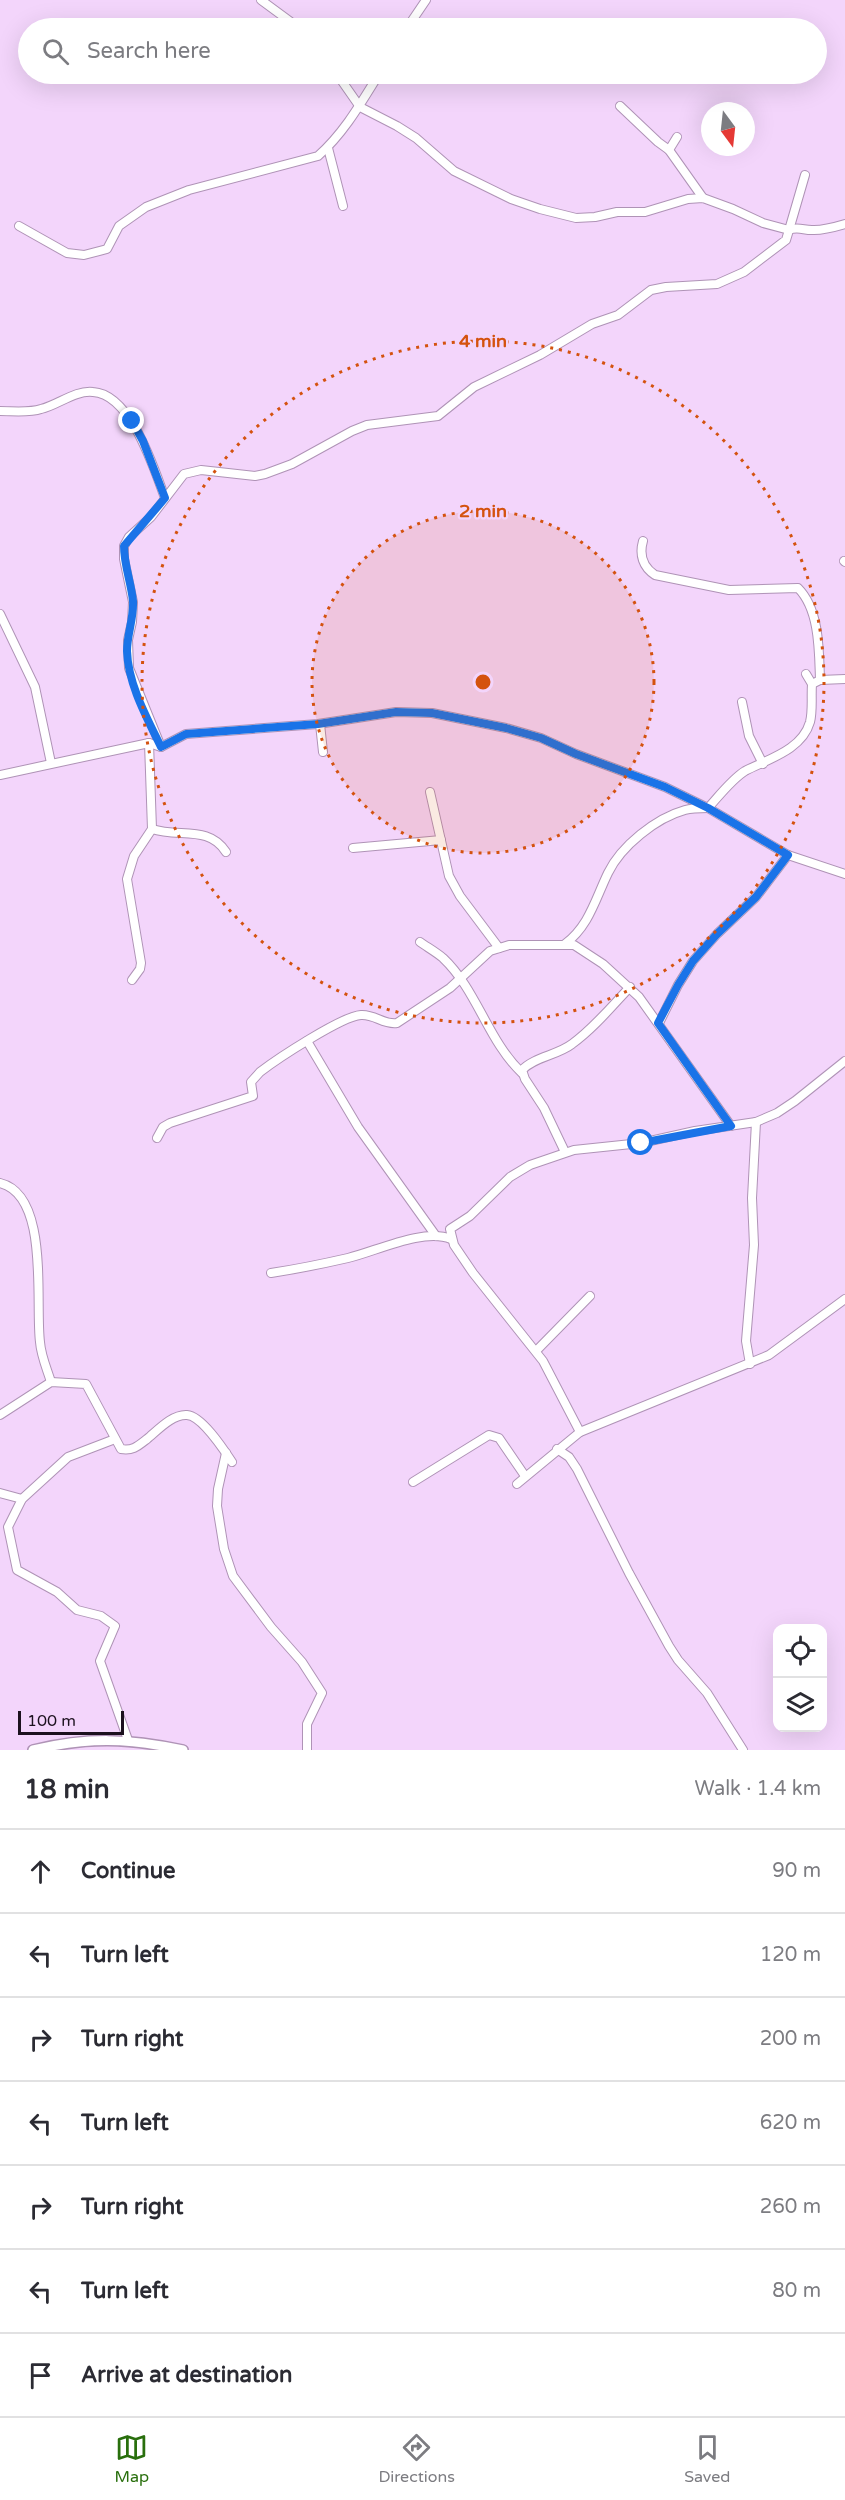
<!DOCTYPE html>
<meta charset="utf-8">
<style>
body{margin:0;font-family:"Varela Round",sans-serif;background:#f2f2f3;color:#2b2b33}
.controls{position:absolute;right:18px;bottom:18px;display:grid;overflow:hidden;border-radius:12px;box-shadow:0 6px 24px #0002}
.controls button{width:54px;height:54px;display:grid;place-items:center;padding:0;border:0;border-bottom:2px solid #e1e1e2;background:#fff;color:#2b2b33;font:30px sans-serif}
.compass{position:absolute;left:701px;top:102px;width:54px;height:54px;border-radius:50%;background:#fff;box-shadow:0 6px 24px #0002;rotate:165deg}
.scale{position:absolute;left:18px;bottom:15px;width:106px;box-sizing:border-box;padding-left:6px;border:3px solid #1c111e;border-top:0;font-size:16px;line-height:21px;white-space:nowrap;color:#1c111e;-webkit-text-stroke:4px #f3d5fb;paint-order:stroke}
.stop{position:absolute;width:18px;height:18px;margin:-14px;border:4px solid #1a73e8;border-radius:50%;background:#fff}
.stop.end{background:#1a73e8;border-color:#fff;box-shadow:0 2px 6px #0008}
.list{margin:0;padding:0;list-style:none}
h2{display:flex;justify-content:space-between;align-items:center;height:78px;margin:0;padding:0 24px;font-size:26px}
h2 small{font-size:20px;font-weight:400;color:#7c7c81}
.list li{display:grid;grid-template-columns:39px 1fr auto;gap:18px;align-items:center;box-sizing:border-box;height:84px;padding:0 24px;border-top:2px solid #e1e1e2}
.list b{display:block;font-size:22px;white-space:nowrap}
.list em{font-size:20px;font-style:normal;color:#7c7c81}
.icon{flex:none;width:33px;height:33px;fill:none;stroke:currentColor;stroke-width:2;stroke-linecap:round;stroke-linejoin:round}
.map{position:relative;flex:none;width:845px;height:1750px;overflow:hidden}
.search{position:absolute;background:#fff;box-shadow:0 6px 24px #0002;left:18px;right:18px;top:18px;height:66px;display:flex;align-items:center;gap:15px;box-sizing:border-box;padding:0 21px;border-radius:33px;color:#7c7c81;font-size:22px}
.sheet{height:666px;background:#fff}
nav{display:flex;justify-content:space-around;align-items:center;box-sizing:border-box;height:84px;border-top:2px solid #e1e1e2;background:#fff;font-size:16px;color:#7c7c81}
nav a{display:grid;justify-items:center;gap:3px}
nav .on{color:#296f0d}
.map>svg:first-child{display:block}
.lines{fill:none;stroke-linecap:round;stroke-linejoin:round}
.minor-casing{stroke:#af93b6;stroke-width:10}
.tertiary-casing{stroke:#af93b6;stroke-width:12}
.minor{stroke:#fff;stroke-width:8}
.tertiary{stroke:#fff;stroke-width:9}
.route{stroke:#1a73e8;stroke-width:8}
.ring{fill:none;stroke:#d4520e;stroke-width:3;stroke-dasharray:3 6}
.centre{fill:#d4520e;stroke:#f3d5fb;stroke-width:3}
.ring-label{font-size:18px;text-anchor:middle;font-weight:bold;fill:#d4520e;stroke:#f3d5fb;stroke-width:4.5;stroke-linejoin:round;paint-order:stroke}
</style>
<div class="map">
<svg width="845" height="1750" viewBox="0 0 845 1750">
<rect width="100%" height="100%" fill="#f3d5fb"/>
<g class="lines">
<defs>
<g id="minor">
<path d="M261,0l38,28"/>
<path d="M407,28l19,-28"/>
<path d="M337,74l23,33 37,19 19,12 38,33 57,28 29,10 36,9 19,-1 22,-5h28l43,-13 15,-1 30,11 30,14 26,7 16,-55"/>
<path d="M620,106l38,36 11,8 34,48"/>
<path d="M328,148l15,58"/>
<path d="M669,150l8,-13"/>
<path d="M19,226l48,27 17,2 23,-6 12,-23 27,-19 43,-17 129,-34c26,-23 43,-53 61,-82"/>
<path d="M0,411c13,0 29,2 41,-2 17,-4 34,-19 52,-17 38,2 61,77 72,106"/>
<path d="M844,561l1,1"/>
<path d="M0,614l35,73 16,76"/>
<path d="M806,674l6,10"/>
<path d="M820,680l25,-1"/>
<path d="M742,702l7,34 14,28"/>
<path d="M320,724l3,28"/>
<path d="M161,747l-32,-79 -1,-28 4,-18 1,-20 -9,-43v-13l5,-9 22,-20 33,-43 17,-4 54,6 10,-2 27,-10 60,-33 15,-6 71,-9 36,-29 66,-32 52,-31 26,-9 33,-25 15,-3 51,-3 27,-12 42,-32 3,-10c9,-4 16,1 25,0 11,0 21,-3 31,-6"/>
<path d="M0,775l149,-32 12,4 25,-13 132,-10 78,-12 36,1 74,15 35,10 35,16 89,33 43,21 80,47 57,19"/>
<path d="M430,792l19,84 11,20 39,52"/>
<path d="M152,829c27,9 57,-4 74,23"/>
<path d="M353,848l88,-8"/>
<path d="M420,942c7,5 16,10 23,16 34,32 45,83 79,115"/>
<path d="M565,944c24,-18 30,-44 43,-71 13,-27 48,-55 77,-63 7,-2 16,-2 23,-2 11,-12 24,-29 37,-37 23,-12 57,-21 65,-49 3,-12 1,-25 2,-38l8,-4c-1,-28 0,-70 -22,-92l-69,2 -74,-15c-12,-8 -16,-20 -12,-34"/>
<path d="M132,980l8,-11 1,-6 -14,-84 7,-23 18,-27 -3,-86"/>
<path d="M659,1023l19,-38 15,-24 24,-27 39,-37 32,-42"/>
<path d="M307,1041l51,86 78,109"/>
<path d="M157,1138l6,-11 7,-4 83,-27 -2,-14 9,-10c17,-13 82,-56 101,-57 14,-1 22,10 36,8l53,-35 40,-37 19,-6h65l29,19 36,33 92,129"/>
<path d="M565,1152l-21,-44 -19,-29 -3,-9c12,-13 36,-15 50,-26 22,-16 40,-38 58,-57"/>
<path d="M0,1183c50,12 35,119 40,159 1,14 7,27 11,40"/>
<path d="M271,1273c26,-4 51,-9 77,-15 29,-7 75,-30 103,-19"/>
<path d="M536,1351l54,-55"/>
<path d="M750,1364l-4,-23 8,-96 -2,-47 4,-76"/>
<path d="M0,1415l51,-33 35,2 35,65c12,2 17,-3 26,-10 10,-8 25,-25 40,-24 15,1 37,35 45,47"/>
<path d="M580,1432l-37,-71 -70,-88 -19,-28 -4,-16 20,-13 40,-39 20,-12 44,-15 67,-7 54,-12 61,-9 21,-9 18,-12 50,-40"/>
<path d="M115,1439l-47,18 -46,42 -14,28 9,43 40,22 20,18 24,6 14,10 -15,35 28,79"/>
<path d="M557,1449l12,8 8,12 52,104 40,73 9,14 29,33 36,57"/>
<path d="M226,1453l-8,36 -1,17 7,43 9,27 38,51 31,35 20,31 -15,31v26"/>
<path d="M413,1482l76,-47 10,3 26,38"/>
<path d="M517,1484l63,-52 189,-77 76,-56"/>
<path d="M0,1493l22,6"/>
</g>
<path id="tertiary" d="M33,1750c55,-13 95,-12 150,0"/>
</defs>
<use href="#minor" class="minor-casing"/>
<use href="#tertiary" class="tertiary-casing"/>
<use href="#minor" class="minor"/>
<use href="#tertiary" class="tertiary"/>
</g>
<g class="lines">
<path class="route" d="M132,421l11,20 22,57 -41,48c0,19 7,36 9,55 1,17 -6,33 -6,50 1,33 20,67 34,96l25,-13 132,-10 78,-12 36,1 74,15 35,10 35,16 89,33 43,21 80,47 -32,42 -39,37 -24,27 -15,24 -20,38 73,103 -90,17"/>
</g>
<circle cx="483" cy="682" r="171" fill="#d4520e" fill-opacity=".12"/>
<g class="ring">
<circle cx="483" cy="682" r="171"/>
<circle cx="483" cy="682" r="341"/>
</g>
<circle cx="483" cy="682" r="9" class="centre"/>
<g class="ring-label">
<text x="483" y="347">4 min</text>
<text x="483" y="517">2 min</text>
</g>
</svg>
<div class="controls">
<button><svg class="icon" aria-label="locate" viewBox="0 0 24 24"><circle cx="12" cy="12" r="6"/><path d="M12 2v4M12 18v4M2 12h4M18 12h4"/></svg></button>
<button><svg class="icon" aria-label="layers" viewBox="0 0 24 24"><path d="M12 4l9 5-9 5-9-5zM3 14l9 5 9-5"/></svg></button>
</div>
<svg class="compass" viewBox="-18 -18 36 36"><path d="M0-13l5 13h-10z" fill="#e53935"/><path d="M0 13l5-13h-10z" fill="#7c7c81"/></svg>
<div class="scale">100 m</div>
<div class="stop" style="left:641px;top:1143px"></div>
<div class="stop end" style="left:132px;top:421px"></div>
<div class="search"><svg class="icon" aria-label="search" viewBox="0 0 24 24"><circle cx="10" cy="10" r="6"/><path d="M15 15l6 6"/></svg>Search here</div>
</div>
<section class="sheet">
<h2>18 min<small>Walk · 1.4 km</small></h2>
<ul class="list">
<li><svg class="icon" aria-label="ahead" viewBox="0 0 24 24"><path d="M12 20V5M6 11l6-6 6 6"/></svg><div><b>Continue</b></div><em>90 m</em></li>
<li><svg class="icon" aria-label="left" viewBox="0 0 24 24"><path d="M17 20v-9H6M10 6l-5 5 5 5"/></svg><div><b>Turn left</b></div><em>120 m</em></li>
<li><svg class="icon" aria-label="right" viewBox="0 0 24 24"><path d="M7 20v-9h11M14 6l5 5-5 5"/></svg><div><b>Turn right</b></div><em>200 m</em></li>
<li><svg class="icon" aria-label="left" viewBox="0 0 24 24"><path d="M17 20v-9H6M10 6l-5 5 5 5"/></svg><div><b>Turn left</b></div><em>620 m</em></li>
<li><svg class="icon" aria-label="right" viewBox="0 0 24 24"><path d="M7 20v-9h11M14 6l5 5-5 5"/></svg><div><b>Turn right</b></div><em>260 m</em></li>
<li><svg class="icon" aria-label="left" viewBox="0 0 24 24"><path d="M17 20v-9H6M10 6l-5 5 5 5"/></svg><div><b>Turn left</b></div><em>80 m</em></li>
<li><svg class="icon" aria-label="arrive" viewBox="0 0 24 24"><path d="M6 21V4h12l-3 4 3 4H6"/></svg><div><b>Arrive at destination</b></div></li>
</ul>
</section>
<nav>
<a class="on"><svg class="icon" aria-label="map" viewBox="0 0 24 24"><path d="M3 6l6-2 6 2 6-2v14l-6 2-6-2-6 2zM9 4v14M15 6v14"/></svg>Map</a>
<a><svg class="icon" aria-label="directions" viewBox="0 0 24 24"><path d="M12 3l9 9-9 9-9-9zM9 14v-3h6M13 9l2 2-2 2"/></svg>Directions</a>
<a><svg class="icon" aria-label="saved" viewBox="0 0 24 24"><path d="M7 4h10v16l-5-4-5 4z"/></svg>Saved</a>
</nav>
